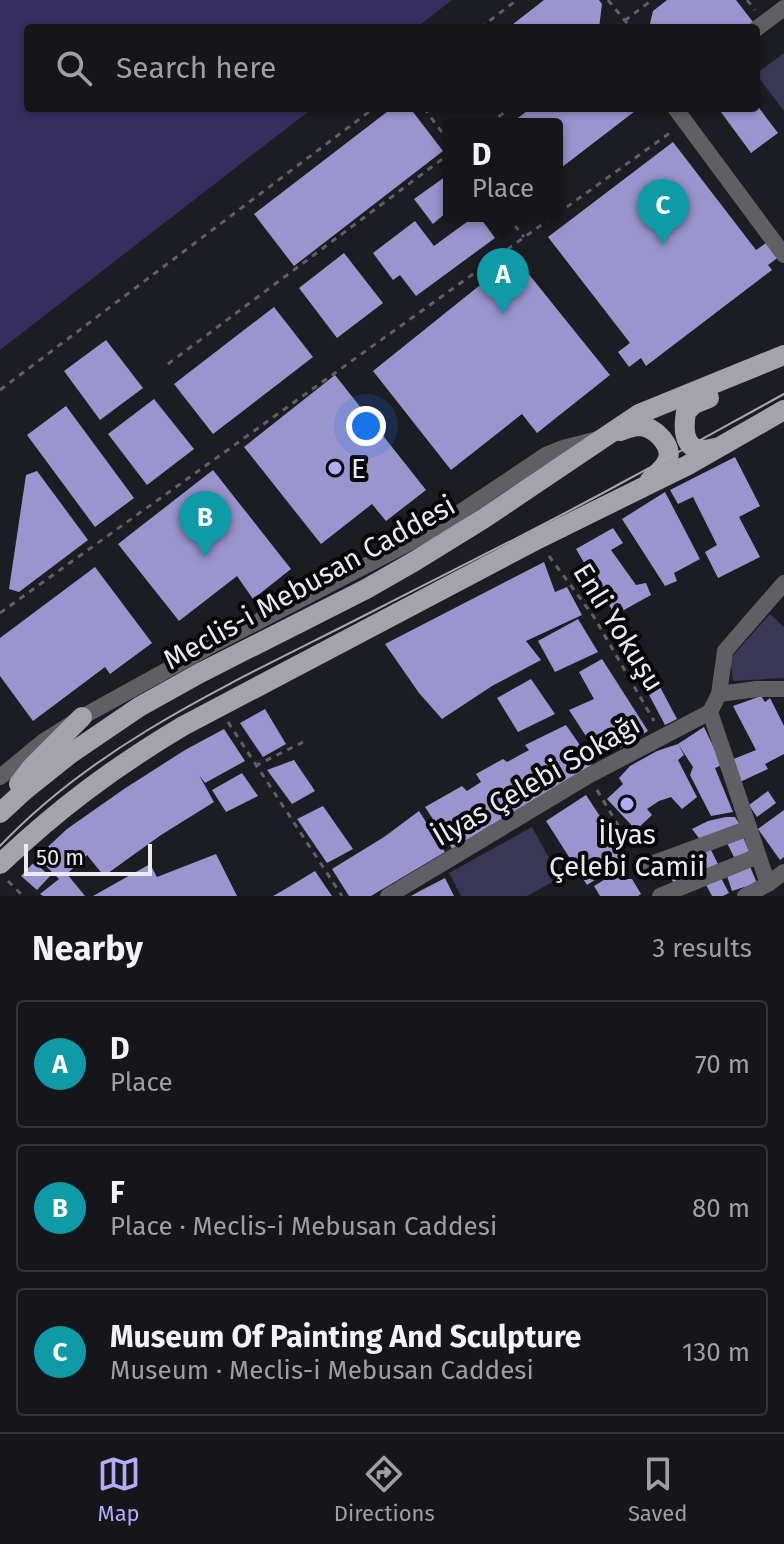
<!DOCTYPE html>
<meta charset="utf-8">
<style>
body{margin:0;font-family:"Fira Sans",sans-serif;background:#222227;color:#f1f3f6}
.scale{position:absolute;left:24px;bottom:20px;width:128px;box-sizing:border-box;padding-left:8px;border:4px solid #eaeaef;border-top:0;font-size:22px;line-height:28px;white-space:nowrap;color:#eaeaef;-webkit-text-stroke:6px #07070a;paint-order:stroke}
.you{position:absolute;left:366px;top:426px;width:28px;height:28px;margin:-20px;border:6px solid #fff;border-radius:50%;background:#1a73e8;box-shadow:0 0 0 12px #1a73e833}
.badge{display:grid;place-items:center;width:52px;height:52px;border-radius:50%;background:#b3adf9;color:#fff;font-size:26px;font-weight:700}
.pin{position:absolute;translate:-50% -66px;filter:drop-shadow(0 2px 4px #0008)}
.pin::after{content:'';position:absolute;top:42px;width:28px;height:24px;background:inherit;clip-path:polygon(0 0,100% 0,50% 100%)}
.popup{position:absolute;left:443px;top:118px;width:120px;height:104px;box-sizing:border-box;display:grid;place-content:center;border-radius:8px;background:#15151a;filter:drop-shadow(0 2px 6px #0005);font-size:26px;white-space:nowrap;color:#9d9fa2}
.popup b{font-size:30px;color:#f1f3f6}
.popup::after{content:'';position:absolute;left:50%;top:100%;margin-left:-16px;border:16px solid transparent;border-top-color:#15151a}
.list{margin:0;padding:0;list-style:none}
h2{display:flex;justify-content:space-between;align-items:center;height:104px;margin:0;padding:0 32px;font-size:34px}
h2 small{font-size:26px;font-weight:400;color:#9d9fa2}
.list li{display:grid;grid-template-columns:52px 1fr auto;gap:24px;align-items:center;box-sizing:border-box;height:128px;margin:0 16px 16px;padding:0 16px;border:2px solid #343439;border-radius:8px}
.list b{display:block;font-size:30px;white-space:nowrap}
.list p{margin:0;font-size:26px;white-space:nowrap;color:#9d9fa2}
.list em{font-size:26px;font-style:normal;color:#9d9fa2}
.icon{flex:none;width:44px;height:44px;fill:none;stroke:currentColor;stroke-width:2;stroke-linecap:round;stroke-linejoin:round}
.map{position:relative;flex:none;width:784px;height:896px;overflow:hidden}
.search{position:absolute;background:#15151a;box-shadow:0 2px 6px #0004;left:24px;right:24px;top:24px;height:88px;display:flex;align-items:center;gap:20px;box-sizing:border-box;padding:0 28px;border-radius:8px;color:#9d9fa2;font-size:30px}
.sheet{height:536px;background:#15151a}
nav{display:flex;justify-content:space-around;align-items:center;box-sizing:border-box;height:112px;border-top:2px solid #343439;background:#15151a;font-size:22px;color:#9d9fa2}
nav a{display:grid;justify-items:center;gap:4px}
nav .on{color:#b3adf9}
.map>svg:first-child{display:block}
.green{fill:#3a3756}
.water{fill:#352e5e}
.building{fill:#9a95ce}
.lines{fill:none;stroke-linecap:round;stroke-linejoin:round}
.path{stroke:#606066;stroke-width:3;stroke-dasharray:6 6;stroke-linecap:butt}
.minor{stroke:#606064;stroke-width:16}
.major{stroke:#a4a3ac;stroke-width:20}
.tram{stroke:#a7a7ac;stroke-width:2}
.poi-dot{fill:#b3adf9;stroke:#07070a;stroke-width:3}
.labels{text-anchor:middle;stroke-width:8;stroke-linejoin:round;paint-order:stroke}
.poi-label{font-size:28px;fill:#eaeaef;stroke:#07070a;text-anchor:start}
.street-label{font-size:28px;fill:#eaeaef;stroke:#07070a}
</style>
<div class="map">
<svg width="784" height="896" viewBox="0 0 784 896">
<rect width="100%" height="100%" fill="#1c1c23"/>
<g class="green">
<path d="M784,53v58l-28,-37z"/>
<path d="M770,614l14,13v51l-51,3 -3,-22z"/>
<path d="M532,827l28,51 -33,18h-66l-12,-23z"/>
</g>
<path class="water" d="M0,0h452l-36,28h-388v80h285l-313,242z"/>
<g class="building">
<path d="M544,0h55l3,4 -3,24h-91z"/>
<path d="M667,0h69l17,22 -8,6h-96l4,-17z"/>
<path d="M756,104l22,29 -27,20 -33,-45h38z"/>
<path d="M392,108h18l33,43 -149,115 -40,-52z"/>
<path d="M531,108h108l-82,63v-47h-47z"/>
<path d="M673,142l83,108 13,-9 11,15 -12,9 4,5 -126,96 -5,-8 -12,9 -11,-15 12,-9 -82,-106z"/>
<path d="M449,174v36l-16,14 -19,-25z"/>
<path d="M475,216h4l16,22 -79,58 -16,-21 -7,5 -20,-27 42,-32 19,25z"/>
<path d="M344,253l39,50 -46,35 -38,-50z"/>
<path d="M515,257l95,118 -73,58 -15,-19 -71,56 -78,-99z"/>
<path d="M274,307l39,50 -100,77 -39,-50z"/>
<path d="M106,340l37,48 -43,32 -36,-49z"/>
<path d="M335,375l91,115 -40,31 -14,-17 -51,40 -77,-97z"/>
<path d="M154,399l40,50 -47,36 -39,-51z"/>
<path d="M66,406l68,92 -39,29 -68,-92z"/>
<path d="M735,457l25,49 -21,11 21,40 -42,21 -13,-26 12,-7 -24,-48 -15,7 -8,-14z"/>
<path d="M213,470l78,99 -38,30 -16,-23 -58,45 -61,-77z"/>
<path d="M37,471l51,69 -69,52 -10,-3 17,-114z"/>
<path d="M665,492l35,67 -26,14 3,8 -12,5 -43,-67z"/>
<path d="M613,528l10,15 -12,7 25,35 10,-2 5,12 -36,20 -39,-66z"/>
<path d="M544,562l11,30 12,-5 15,28 -56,26 15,19 -49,26 -50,33 -23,-26 -34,-49z"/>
<path d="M95,567l57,76 -42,31 -5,-7 -72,54 -33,-45v-38z"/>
<path d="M578,619l20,33 -43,20 -17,-31z"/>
<path d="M602,659l46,72 -28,17 -3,-7 -22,9 -26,-40 25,-11 -15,-27z"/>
<path d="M531,679l24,35 -37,18 -21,-34z"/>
<path d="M659,685l18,34 -12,6 -18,-34z"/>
<path d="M761,696l4,6 5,-4 14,28v28l-19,10 3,5 -28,13 -9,-22 25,-10 -23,-44z"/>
<path d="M265,709l21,35 -23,13 -23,-34z"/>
<path d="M566,725l27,39 -59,39 -43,22 -38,25 -28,-43 37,-21 5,5 14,-9 -5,-8 27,-15 4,3 22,-12 -4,-5z"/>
<path d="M704,727l18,38 -7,3 18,44 -22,4 -21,-41 3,-8 -15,-23 6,11 -6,5 19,37 -15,12 -11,-12 -12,4 -12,8 5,6 -16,15 -29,-31 16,-15 -4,-6 11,-12 27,-15 21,-7z"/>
<path d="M224,729l21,32 -40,22 -6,-8 15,27 -53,33 -57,41 -17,-21 -20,19 18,22h-42l-3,-2 19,-15 -22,-22 30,-28 57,-40 61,-39z"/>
<path d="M294,760l21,31 -23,13 -25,-34z"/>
<path d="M242,773l16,23 -32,16 -14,-22z"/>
<path d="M768,791l8,12 -19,14 -8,-12z"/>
<path d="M586,795l42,64 -41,26 -41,-64z"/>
<path d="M323,806l30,43 -26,14 -30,-44z"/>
<path d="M784,810v47l-4,3 -22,-31z"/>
<path d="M419,811l26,41 -74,44h-22l-17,-27 52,-32z"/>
<path d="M726,817h9l7,11 -40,14 -10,-13 16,-8z"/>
<path d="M742,835l8,18 -15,6 -9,-18z"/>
<path d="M708,844l10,20 -45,18 -10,-21z"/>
<path d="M216,854l21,42h-144l57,-32 7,13z"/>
<path d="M34,862l16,14 -13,14 -16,-14z"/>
<path d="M749,864l8,19 -25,8 -6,-18z"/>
<path d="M315,871l17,25h-59l9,-5z"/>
<path d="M617,872l5,7h10l9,15 -3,2h-38l-6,-10z"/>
<path d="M719,874l10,19 -6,3h-11l-8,-15z"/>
<path d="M445,878l9,18h-43l7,-4z"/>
</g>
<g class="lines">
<g class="path">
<path d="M608,0l23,28"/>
<path d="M747,0l8,10"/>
<path d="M480,28l37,-28"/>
<path d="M615,28l37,-28"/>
<path d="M424,108l25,34"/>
<path d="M489,124l21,-16"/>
<path d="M557,214l114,-82"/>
<path d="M507,216l17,21"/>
<path d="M168,364l281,-210"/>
<path d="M0,390l374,-282"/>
<path d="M549,556l45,61 60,104"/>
<path d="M0,613l554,-397"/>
<path d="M228,722l114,174"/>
<path d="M255,766l48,-24"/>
<path d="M597,790l37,62"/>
<path d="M8,881l15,15"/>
</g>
<g class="minor">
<path d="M756,29l28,-21"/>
<path d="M675,108l109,147"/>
<path d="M719,694l38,-5h27"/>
<path d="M0,777l44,-36 38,-24 125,-69 212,-110 31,-19 96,-64 17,-7 35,-9"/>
<path d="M643,867l106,-39"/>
<path d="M768,884l-58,-172 9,-18 6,-43 59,-68"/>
<path d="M388,896l200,-120 122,-64"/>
<path d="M660,896l98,-40"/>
<path d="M745,896l23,-12 16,-12"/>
</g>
<g class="major">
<path d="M709,398l-15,6 -8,8c-4,23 0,44 28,36"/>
<path d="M620,431c6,-2 13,-5 20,-5 14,1 32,18 28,33 -3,9 -11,15 -18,21"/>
<path d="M19,784l13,-17 50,-50"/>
<path d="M0,813l25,-23 45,-36 69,-47 61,-34 166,-84 49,-28 68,-42 156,-105 145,-59"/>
<path d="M0,864c58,-55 114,-97 183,-138l355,-187 150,-74 96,-55"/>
</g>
<path class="tram" d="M0,846c104,-110 250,-171 383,-240 80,-41 162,-81 242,-125 53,-28 106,-58 159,-87"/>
</g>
<g class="poi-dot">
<circle cx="335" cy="468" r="8"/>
<circle cx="627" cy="804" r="8"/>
</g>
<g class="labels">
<g class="poi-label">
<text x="351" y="478">E</text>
<text x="627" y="844" text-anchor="middle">İlyas<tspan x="627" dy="32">Çelebi Camii</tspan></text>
</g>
<g class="street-label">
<text transform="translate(309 582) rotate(-29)" y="10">Meclis-i Mebusan Caddesi</text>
<text transform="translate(619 627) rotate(58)" y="10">Enli Yokuşu</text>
<text transform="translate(536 780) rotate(-30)" y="10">İlyas Çelebi Sokağı</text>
</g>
</g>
</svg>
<div class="scale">50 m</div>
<div class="you"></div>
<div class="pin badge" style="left:503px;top:314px;background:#0f9aa8">A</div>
<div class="popup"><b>D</b>Place</div>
<div class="pin badge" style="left:205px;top:557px;background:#0f9aa8">B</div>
<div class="pin badge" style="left:663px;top:245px;background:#0f9aa8">C</div>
<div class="search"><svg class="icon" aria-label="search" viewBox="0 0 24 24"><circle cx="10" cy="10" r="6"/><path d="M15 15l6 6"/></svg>Search here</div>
</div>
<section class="sheet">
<h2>Nearby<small>3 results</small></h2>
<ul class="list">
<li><span class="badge" style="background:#0f9aa8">A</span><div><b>D</b><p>Place</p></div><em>70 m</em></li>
<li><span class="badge" style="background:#0f9aa8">B</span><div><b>F</b><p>Place · Meclis-i Mebusan Caddesi</p></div><em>80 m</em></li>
<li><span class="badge" style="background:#0f9aa8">C</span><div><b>Museum Of Painting And Sculpture</b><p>Museum · Meclis-i Mebusan Caddesi</p></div><em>130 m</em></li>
</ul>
</section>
<nav>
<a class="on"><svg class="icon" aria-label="map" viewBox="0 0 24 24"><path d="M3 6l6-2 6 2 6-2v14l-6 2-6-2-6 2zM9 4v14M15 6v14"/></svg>Map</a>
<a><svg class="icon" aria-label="directions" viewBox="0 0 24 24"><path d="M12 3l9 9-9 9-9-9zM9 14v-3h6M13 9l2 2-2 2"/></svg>Directions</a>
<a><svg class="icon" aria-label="saved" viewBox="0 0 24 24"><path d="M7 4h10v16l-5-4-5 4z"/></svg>Saved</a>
</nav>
